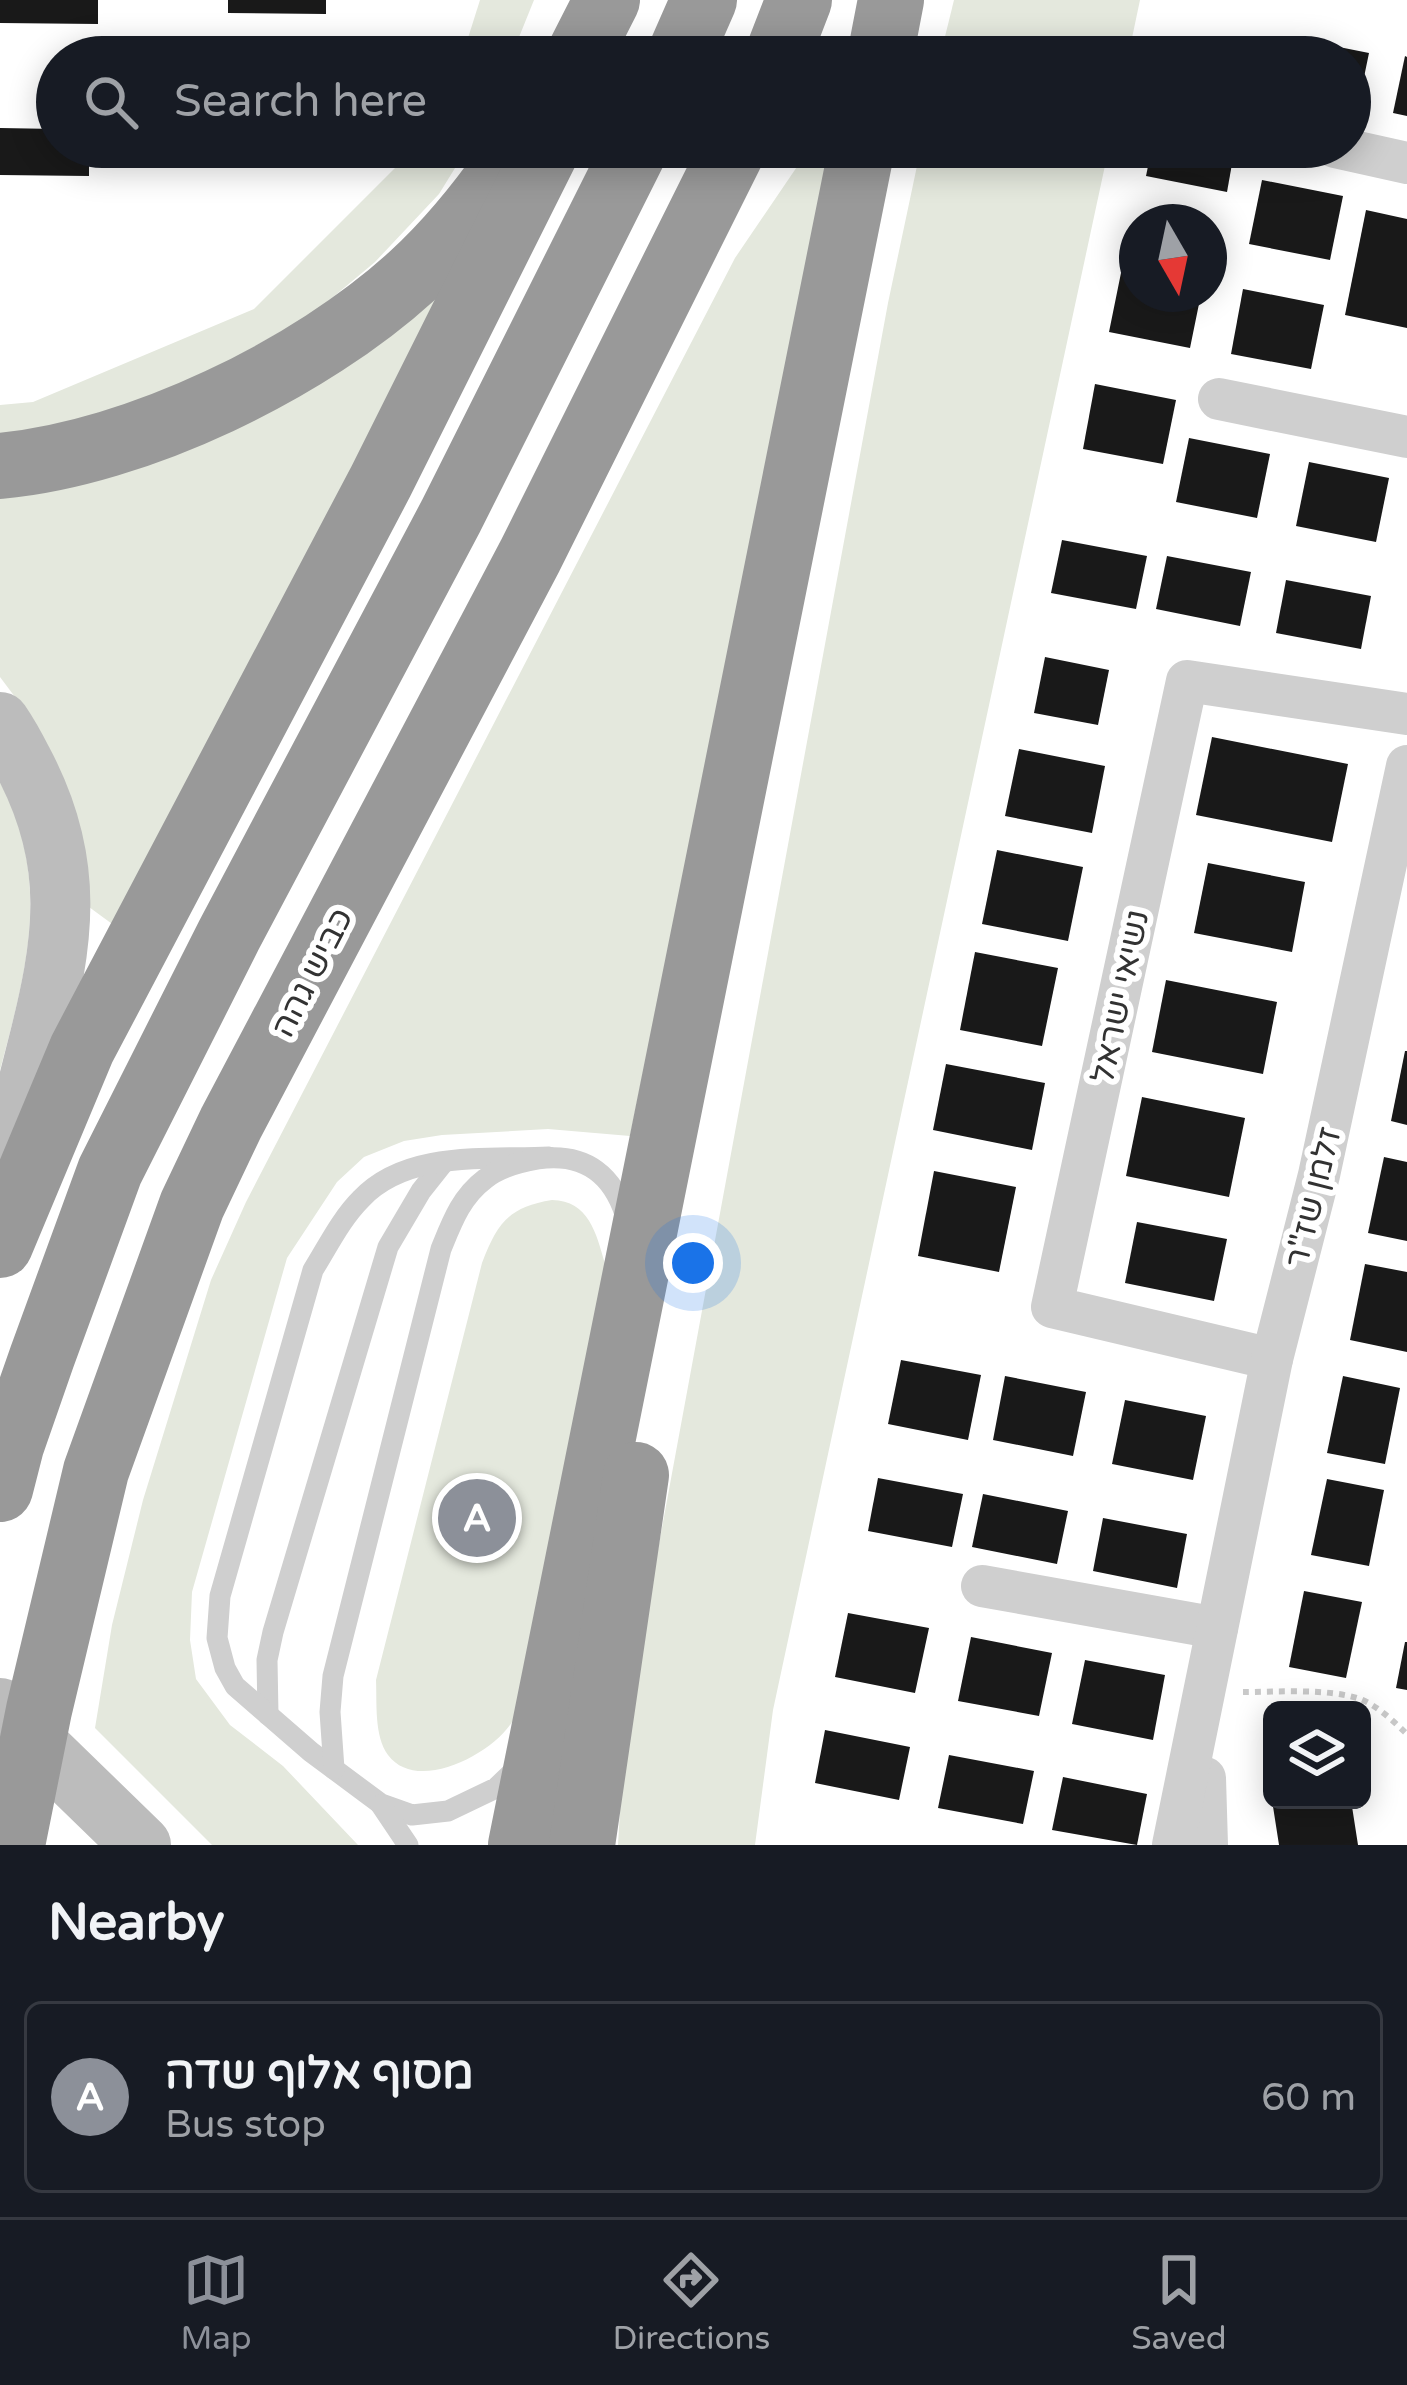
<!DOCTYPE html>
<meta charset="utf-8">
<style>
body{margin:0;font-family:"Varela Round","Noto Sans Hebrew",sans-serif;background:#242831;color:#f1f3f6}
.controls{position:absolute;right:36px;bottom:36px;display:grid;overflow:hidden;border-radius:18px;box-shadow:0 6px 30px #0003}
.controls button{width:108px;height:108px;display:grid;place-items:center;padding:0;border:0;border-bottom:3px solid #363941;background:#171b24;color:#f1f3f6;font:60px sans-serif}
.compass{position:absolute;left:1119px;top:204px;width:108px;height:108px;border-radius:50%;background:#171b24;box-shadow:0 6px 30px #0003;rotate:171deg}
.you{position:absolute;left:693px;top:1263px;width:42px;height:42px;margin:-30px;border:9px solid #fff;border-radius:50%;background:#1a73e8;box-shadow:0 0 0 18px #1a73e833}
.badge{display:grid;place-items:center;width:78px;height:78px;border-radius:50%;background:#8c9099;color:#fff;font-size:39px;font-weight:700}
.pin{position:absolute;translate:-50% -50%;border:6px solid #fff;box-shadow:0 3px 12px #0006}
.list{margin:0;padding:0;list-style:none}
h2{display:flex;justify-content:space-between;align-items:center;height:156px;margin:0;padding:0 48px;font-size:51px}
h2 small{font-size:39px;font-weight:400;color:#9ea1a6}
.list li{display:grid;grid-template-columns:78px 1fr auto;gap:36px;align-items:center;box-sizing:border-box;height:192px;margin:0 24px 24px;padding:0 24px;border:3px solid #363941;border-radius:18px}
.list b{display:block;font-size:45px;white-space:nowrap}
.list p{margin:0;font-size:39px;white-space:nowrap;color:#9ea1a6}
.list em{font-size:39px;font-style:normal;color:#9ea1a6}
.icon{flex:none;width:66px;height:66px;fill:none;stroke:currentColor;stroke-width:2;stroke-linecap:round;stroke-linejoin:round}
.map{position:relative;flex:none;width:1407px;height:1845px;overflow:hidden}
.search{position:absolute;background:#171b24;box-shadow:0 6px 30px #0003;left:36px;right:36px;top:36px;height:132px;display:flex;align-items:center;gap:30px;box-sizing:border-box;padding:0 42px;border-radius:66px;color:#9ea1a6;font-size:45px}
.sheet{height:372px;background:#171b24}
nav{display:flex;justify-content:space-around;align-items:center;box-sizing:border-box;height:168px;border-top:3px solid #363941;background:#171b24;font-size:33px;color:#9ea1a6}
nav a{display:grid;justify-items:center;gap:6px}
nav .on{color:#8c9099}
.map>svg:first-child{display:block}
.green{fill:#e4e8dd}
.building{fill:#191919}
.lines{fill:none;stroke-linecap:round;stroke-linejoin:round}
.path{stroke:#c9c9c9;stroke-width:6;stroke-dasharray:6 6;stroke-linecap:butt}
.lane{stroke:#cfcfcf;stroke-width:21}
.street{stroke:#cfcfcf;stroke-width:42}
.secondary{stroke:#bcbcbc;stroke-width:60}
.highway{stroke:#999;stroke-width:66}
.labels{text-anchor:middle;stroke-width:12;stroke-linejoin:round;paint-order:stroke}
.street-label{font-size:33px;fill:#323232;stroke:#fff}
</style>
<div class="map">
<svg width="1407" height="1845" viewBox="0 0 1407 1845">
<rect width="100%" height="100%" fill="#fff"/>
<g class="green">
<path d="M480,0h54l-23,57h-49z"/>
<path d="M954,0h186l-12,57h-188z"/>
<path d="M416,147h52l-29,47 -64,68 -61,51 -151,85 -163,47v-40l33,-3 221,-93z"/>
<path d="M921,147h188l-336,1563 -18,135h-137l6,-104 20,-116 244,-1322z"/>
<path d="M805,155l24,11 -199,970 -82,-7 -106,6 -38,6 -40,16 -27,25 -50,76 -95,334 -2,48 6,39 34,46 53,41 75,79h-146l-117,-117 17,-103 31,-125 68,-220 35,-78 489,-944z"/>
<path d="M460,284l-341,645 -30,-22 -59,-190 -30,-40v-182l375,-160z"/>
<path d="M0,782c52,99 27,187 0,288z"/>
<path d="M552,1200c37,1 44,33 53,64l-79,422c-5,12 -8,26 -14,36 -20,32 -95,72 -124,33 -14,-19 -11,-52 -12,-75l106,-417c15,-39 26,-56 70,-63z"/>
</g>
<g class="building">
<path d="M0,0h98v24l-98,-1z"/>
<path d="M228,0h98v14l-98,-1z"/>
<path d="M1284,36l85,17 -11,53 -8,-2v-47h-70z"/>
<path d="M136,45l103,1v11h-104z"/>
<path d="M1405,56l2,1v59l-14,-3z"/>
<path d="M0,128l57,1v18h32v29l-89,-1z"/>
<path d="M1152,147h83l-8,45 -81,-16z"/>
<path d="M1262,180l81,16 -13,64 -81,-16z"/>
<path d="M1366,210l41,9v109l-62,-13z"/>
<path d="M1122,268l15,3v23h64l-11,54 -81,-16z"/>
<path d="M1243,289l81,16 -13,64 -80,-15z"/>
<path d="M1095,384l81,16 -13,64 -80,-15z"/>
<path d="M1189,438l81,16 -13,64 -81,-16z"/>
<path d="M1309,462l80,16 -13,64 -80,-16z"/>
<path d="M1062,540l85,16 -11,53 -85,-16z"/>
<path d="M1167,556l84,16 -11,54 -84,-17z"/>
<path d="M1286,580l85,16 -10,53 -85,-16z"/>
<path d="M1045,657l64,13 -11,55 -64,-12z"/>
<path d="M1212,737l136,27 -16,78 -136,-27z"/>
<path d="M1019,749l86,17 -13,67 -87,-17z"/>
<path d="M997,850l86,17 -15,74 -86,-17z"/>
<path d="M1208,863l97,19 -13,70 -98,-19z"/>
<path d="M975,952l83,16 -16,78 -82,-16z"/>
<path d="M1166,980l111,22 -14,72 -111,-22z"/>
<path d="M1405,1051h2v74l-16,-4z"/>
<path d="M946,1064l99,19 -13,67 -99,-20z"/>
<path d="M1142,1097l103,21 -16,79 -103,-21z"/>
<path d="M1384,1157l23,5v79l-39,-8z"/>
<path d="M934,1171l82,16 -17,85 -81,-16z"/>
<path d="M1137,1222l90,17 -13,62 -89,-18z"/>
<path d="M1365,1264l42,8v80l-57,-12z"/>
<path d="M901,1360l80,15 -13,65 -80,-16z"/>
<path d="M1005,1376l81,16 -13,64 -80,-16z"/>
<path d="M1343,1376l57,12 -15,76 -58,-11z"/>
<path d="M1125,1400l81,16 -13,64 -81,-16z"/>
<path d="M878,1478l85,16 -11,53 -84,-16z"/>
<path d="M1327,1479l57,11 -15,76 -58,-11z"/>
<path d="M983,1494l85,17 -11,53 -85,-17z"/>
<path d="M1103,1518l84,16 -10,54 -84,-17z"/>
<path d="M1304,1591l58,11 -16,76 -57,-11z"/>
<path d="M848,1613l81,15 -14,65 -80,-16z"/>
<path d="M971,1637l81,16 -13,63 -81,-15z"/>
<path d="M1405,1642h2v48l-11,-2z"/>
<path d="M1085,1660l80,15 -12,65 -81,-16z"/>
<path d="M825,1730l85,17 -11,53 -84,-17z"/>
<path d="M949,1755l85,16 -11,53 -85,-16z"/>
<path d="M1063,1777l84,17 -10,51 -85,-15z"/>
<path d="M1272,1800h79l7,45h-79z"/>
</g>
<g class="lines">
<path class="path" d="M1243,1692c34,0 85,-4 117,7 18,7 33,22 47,35"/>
<g class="lane">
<path d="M268,1715l-1,-55 6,-28 115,-385 33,-56 23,-29"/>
<path d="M520,1765l-24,23 -48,23 -36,4 -31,-11 -70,-52 -76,-66 -10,-18 -8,-30 3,-42 93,-326c15,-24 28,-51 48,-71 46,-49 127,-39 188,-42"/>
<path d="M334,1769l-4,-57 3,-36 108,-427c11,-27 20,-52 44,-70 15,-12 35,-17 53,-20 48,-7 77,17 89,62"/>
<path d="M381,1805l27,40"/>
</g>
<g class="street">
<path d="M1335,147l72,16"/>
<path d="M1219,399l188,38"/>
<path d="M1272,1359l-220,-52 135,-626 220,33"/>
<path d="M982,1586l235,42"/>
<path d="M1205,1778l2,67"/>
<path d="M1173,1845l99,-486 47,-184 88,-409"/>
</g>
<g class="secondary">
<path d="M0,722c9,13 16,26 23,40 54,101 41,180 14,286 -11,45 -23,89 -34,134"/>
<path d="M0,1708l141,137"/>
</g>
<g class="highway">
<path d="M578,57l29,-57"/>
<path d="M679,57l25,-57"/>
<path d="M777,57l22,-57"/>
<path d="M880,57l11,-57"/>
<path d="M0,466c138,-13 310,-97 412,-190 36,-33 67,-71 95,-111"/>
<path d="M0,1245l82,-196 299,-568 167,-334"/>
<path d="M0,1489l11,-43 31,-89 68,-186 119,-236 222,-419 185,-369"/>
<path d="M12,1845l27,-135 57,-239 96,-266 39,-82 299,-567 204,-409"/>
<path d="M521,1845l341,-1698"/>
<path d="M582,1845l54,-370"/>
</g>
</g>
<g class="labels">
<g class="street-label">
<text transform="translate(311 972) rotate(-63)" y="12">כביש גהה</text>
<text transform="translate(1119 996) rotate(-78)" y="12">נשיאי ישראל</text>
<text transform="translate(1312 1197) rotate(-76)" y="12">זלמן שז"ר</text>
</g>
</g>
</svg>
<div class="controls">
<button><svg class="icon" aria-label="layers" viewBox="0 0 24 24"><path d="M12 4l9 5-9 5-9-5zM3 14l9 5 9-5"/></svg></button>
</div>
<svg class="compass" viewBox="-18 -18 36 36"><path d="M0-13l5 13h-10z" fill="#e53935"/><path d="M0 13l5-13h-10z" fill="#9ea1a6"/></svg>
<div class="you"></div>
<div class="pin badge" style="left:477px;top:1518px">A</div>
<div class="search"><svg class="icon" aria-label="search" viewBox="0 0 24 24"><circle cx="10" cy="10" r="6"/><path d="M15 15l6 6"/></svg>Search here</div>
</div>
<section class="sheet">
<h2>Nearby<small></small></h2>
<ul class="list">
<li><span class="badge">A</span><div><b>מסוף אלוף שדה</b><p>Bus stop</p></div><em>60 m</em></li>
</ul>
</section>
<nav>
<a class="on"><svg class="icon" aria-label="map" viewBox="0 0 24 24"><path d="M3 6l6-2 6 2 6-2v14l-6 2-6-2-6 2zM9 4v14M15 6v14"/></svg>Map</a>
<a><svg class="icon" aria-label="directions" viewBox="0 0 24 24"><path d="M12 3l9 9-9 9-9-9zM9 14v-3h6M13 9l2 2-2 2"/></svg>Directions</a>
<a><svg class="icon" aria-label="saved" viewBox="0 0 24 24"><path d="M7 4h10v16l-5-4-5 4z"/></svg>Saved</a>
</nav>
